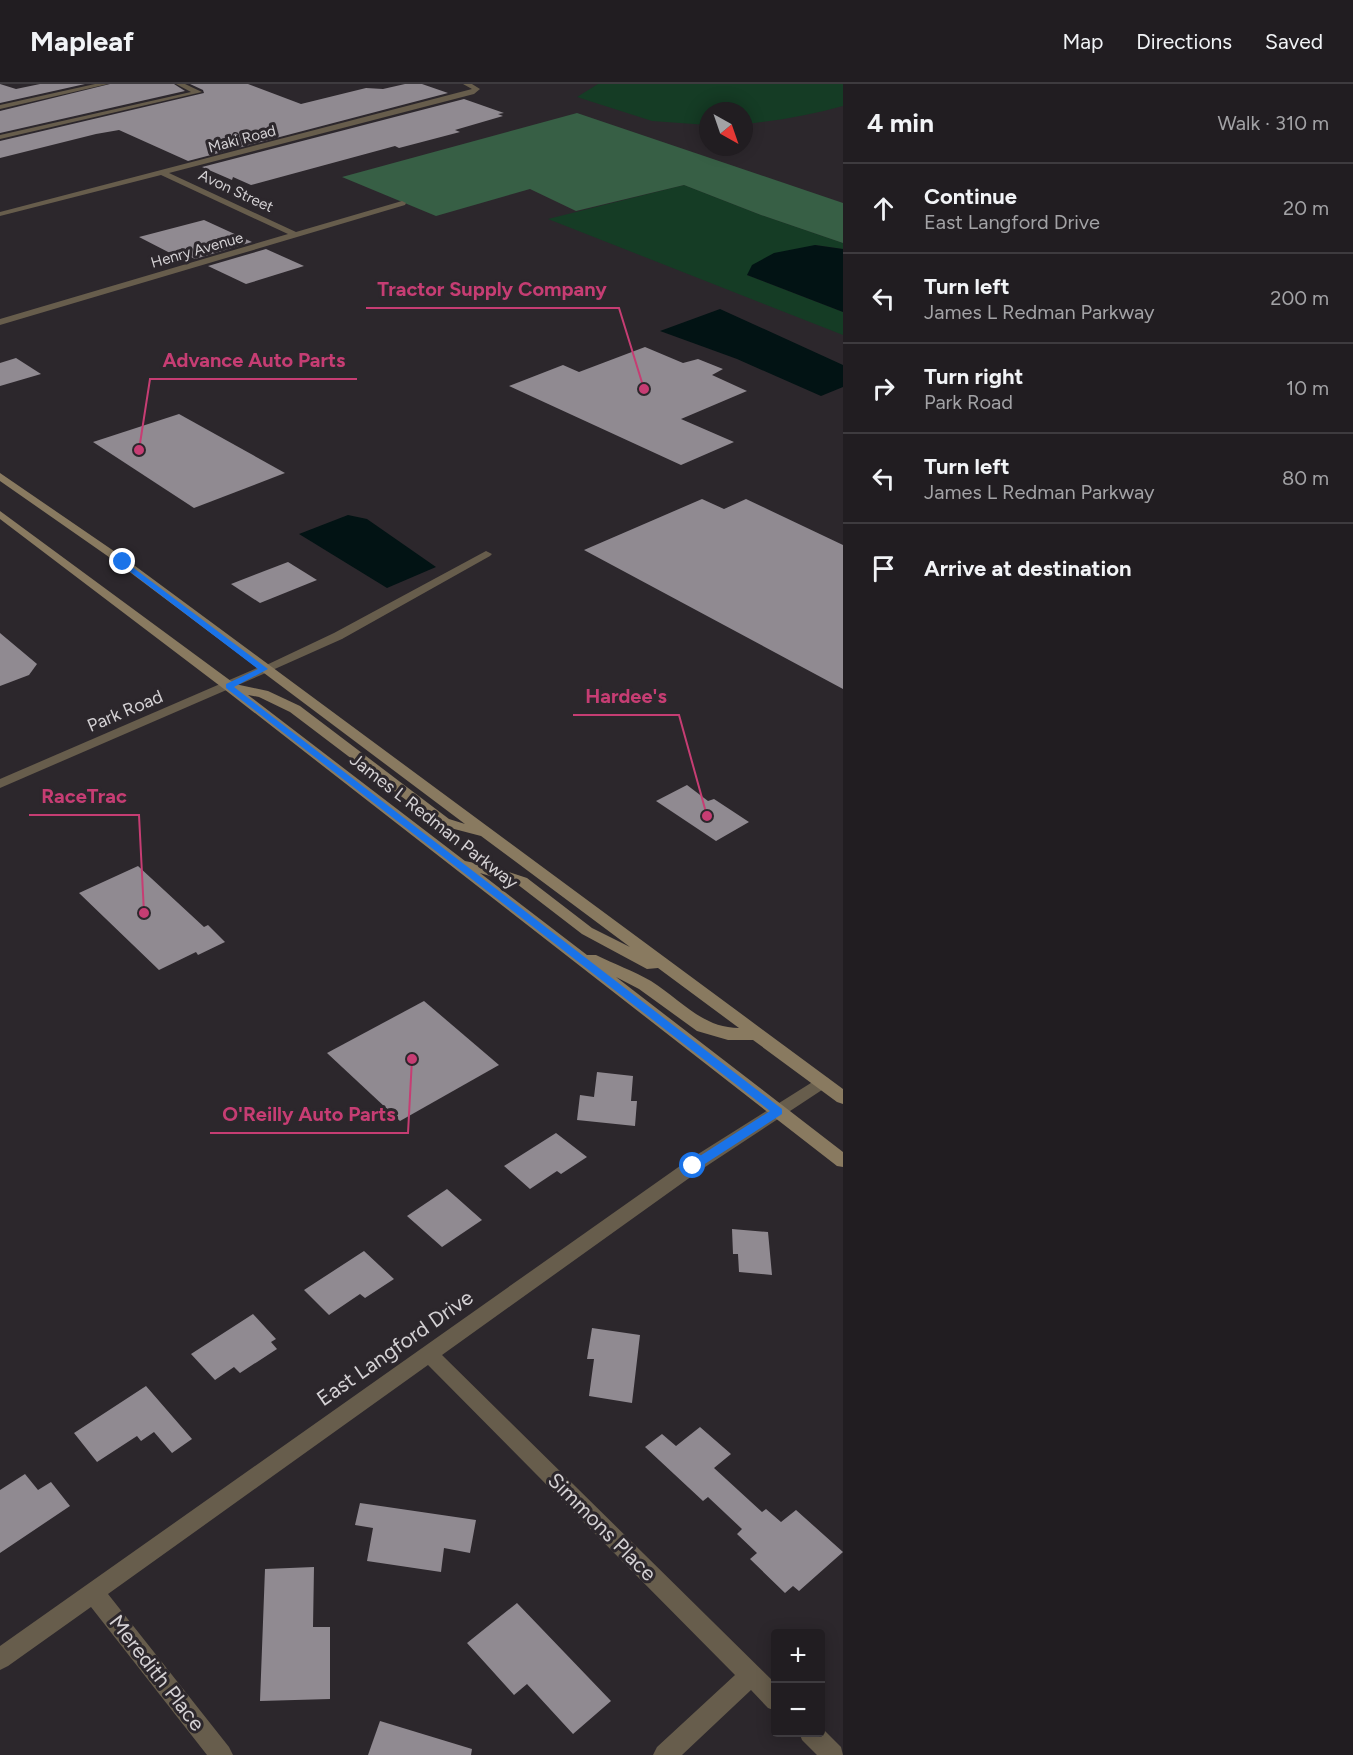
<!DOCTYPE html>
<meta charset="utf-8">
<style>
body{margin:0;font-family:Figtree,sans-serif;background:#29262a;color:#f1f3f6}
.controls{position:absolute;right:18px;bottom:18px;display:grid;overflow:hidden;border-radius:6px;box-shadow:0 3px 15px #0003}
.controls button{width:54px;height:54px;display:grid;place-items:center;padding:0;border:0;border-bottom:2px solid #3e3b3f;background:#211d21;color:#f1f3f6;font:30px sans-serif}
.compass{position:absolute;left:699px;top:18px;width:54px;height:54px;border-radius:50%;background:#211d21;box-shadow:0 3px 15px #0003;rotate:140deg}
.stop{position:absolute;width:18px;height:18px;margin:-14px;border:4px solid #1a73e8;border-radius:50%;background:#fff}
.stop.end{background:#1a73e8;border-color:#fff;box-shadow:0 2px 6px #0008}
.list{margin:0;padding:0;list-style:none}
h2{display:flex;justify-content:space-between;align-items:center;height:78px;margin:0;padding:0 24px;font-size:26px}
h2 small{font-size:20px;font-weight:400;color:#a2a2a5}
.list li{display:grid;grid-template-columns:39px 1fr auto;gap:18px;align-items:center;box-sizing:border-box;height:90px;padding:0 24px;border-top:2px solid #3e3b3f}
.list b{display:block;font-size:22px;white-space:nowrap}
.list p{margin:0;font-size:20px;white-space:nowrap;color:#a2a2a5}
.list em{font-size:20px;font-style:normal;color:#a2a2a5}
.icon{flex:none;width:33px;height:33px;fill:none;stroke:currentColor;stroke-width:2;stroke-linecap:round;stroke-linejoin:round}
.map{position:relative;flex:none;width:843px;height:1671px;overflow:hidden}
header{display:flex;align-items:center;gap:36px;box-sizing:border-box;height:84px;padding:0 30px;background:#211d21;border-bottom:2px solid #3e3b3f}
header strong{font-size:28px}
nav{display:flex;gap:33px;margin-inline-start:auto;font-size:21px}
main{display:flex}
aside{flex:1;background:#211d21}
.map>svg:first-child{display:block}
.green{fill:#153c25}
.forest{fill:#375f45}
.water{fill:#021314}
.building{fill:#908a91}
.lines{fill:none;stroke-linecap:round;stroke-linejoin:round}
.minor{fill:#675d4c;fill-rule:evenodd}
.tertiary{fill:#675d4c;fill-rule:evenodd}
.secondary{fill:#897a60;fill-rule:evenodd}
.route{fill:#1a73e8}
.labels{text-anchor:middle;stroke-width:6;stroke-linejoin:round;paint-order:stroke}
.far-street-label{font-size:15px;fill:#d4d1d4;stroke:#2c272c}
.street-label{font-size:18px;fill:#d4d1d4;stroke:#2c272c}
.near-street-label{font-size:21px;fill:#d4d1d4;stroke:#2c272c}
.leader{fill:none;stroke:#c63d73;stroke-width:2}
.callout-dot{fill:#c63d73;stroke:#2c272c;stroke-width:2}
.callout-label{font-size:20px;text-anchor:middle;font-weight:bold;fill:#c63d73;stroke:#2c272c;stroke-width:6;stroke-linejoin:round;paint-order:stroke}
</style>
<header>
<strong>Mapleaf</strong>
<nav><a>Map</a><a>Directions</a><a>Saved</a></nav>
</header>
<main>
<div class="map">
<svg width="843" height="1671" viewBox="0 0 843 1671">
<rect width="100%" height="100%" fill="#2c272c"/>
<g class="green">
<path d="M598,0h245v22c-33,9 -65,15 -99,18v-13h-36v14l-56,-4 -75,-24z"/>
<path d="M684,101l77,30 82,28v6l-28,-4 -68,30 96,37v23l-295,-116z"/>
</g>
<path class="forest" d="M577,29l266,90v40l-82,-28 -77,-30 -108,26 -46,-22 -94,27 -94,-39z"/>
<g class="water">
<path d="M815,161l28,4v63l-96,-37 5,-10 22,-12z"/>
<path d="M720,225l123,56v22l-22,9 -84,-37 -77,-28z"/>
<path d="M348,431l19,4 69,48 -49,21 -88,-54z"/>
</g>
<g class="building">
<path d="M0,0l16,5 24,-5h45l-85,19z"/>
<path d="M110,0h64l11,7 -185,42v-22z"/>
<path d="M190,0h58l53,20 65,-16 17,1 22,-5h17l26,9 -260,68 -69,-31 -23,4 -96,24v-17l204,-48 -1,-3z"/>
<path d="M464,15l40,14 -6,1 5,2 -48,14 5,2 -61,16 -4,-2 -144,39 -18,-8 -1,3 -30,-13z"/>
<path d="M204,136l48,22 -57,17 -15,-7 -8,2 -33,-17z"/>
<path d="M266,165l38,17 -58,18 -38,-18z"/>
<path d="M645,263l38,16 15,-4 25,10 -11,6 35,16 -66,28 53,23 -53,23 -172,-79 54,-21 16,7z"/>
<path d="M16,274l25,16 -41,12v-23z"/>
<path d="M179,330l106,59 -91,35 -101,-66z"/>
<path d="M702,415l22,10 22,-10 97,46v144l-259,-139z"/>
<path d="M288,478l29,18 -57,23 -29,-19z"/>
<path d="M0,549l37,31 -8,11 -29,11z"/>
<path d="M687,701l21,16 6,-2 35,23 -33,19 -60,-40z"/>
<path d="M138,782l66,61 4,-2 17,17 -27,13 -2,-3 -37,18 -80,-77z"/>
<path d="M424,917l75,64 -99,56 -73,-68z"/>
<path d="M597,988l36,4 -2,25h6l-2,25 -58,-6 3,-25 14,2z"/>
<path d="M556,1049l31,24 -26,17 -4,-3 -27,18 -26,-23z"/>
<path d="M447,1105l35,31 -40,27 -35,-31z"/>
<path d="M732,1145l36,3 4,43 -33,-3 -1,-18h-5z"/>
<path d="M364,1167l30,28 -29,19 -5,-4 -31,21 -25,-25z"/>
<path d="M253,1230l23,25 -5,3 6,7 -37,24 -6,-6 -19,13 -24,-26z"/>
<path d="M592,1244l48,7 -8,68 -43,-7 5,-37h-7z"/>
<path d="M146,1302l46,53 -20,14 -18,-21 -13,9 -4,-5 -40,26 -23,-29z"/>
<path d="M700,1343l31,27 -17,14 48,44 4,-3 15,13 15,-12 47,42 -44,39 -6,-5 -8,7 -35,-34 7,-6 -20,-19 5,-5 -34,-32 -5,4 -58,-54 17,-13 14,12z"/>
<path d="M25,1390l13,16 13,-8 19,24 -70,47v-63z"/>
<path d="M360,1419l116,17 -6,33 -26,-5 -3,24 -74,-11 6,-33 -18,-3z"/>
<path d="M314,1483l-1,60h17v72l-70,2 5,-132z"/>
<path d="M517,1519l94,98 -38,33 -46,-50 -13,11 -47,-52z"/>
<path d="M380,1637l92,28 -1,6h-103z"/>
</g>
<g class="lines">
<g class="minor">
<path d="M95,0h13l-108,25v-4z"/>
<path d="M176,0h9l17,8 -202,47v-4l191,-43z"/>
<path d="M463,0h9l8,5 -6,5 -305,79 127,59 106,-31 4,2 -1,2 -405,120v-6l288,-85 -127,-59 -161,41v-4l472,-123z"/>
<path d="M486,467l6,3 -2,2 -148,83 -74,33h-8l-2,-3 76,-36z"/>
<path d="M822,992l6,2 2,4 -2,4 -129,85 -257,184 334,329v27l-8,-3 -17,-18 -69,65h-29l4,-8 78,-72 -307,-310 -320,229 121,153 4,8h-26l-116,-148 -83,59 -8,4v-24l687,-485z"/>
<path d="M820,1642l21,21 2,8h-26l-15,-15 -3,-8h21z"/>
</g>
<path class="tertiary" d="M264,581l4,1 2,3 -2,3 -268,116v-9z"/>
<path class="secondary" d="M0,389l127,87 716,529v15l-6,-2 -84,-62h-25l-31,-9 -58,-42 -23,-12 227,175v15l-6,-1 -613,-477 -224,-170v-8l235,173 33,7 32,15 149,113 16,5 -346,-260 -119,-83zM248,611l11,2 31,15 149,113 42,11 149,111 -38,-19 -65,-50 -33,-11 -29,-6zM480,789l37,11 65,50 65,35 11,-1 81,60c-37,0 -59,-29 -88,-47 -17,-10 -37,-17 -55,-26h-9z"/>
</g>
<path class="route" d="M123,476l145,109 -34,18 548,422v5l-85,55h-8v-6l81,-52 -544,-423v-4l32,-15 -138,-105 -1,-2z"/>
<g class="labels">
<g class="far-street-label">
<text transform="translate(242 55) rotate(-15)" y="5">Maki Road</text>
<text transform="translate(236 107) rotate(25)" y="5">Avon Street</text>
<text transform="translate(197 166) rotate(-16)" y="5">Henry Avenue</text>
</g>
<g class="street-label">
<text transform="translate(125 627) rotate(-23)" y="6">Park Road</text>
<text transform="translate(434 737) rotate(38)" y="6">James L Redman Parkway</text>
</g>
<g class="near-street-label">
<text transform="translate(395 1264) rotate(-35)" y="7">East Langford Drive</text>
<text transform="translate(602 1443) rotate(45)" y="7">Simmons Place</text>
<text transform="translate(157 1589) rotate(52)" y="7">Meredith Place</text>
</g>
</g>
<path class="leader" d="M644 305L619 224H366M139 366L150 295H357M707 732L679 631H573M144 829L139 731H29M412 975L408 1049H210"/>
<g class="callout-dot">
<circle cx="644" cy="305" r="6"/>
<circle cx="139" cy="366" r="6"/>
<circle cx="707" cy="732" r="6"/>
<circle cx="144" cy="829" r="6"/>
<circle cx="412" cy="975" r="6"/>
</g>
<g class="callout-label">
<text x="492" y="212">Tractor Supply Company</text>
<text x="254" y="283">Advance Auto Parts</text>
<text x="626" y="619">Hardee's</text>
<text x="84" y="719">RaceTrac</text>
<text x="309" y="1037">O'Reilly Auto Parts</text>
</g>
</svg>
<div class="controls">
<button>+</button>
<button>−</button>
</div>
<svg class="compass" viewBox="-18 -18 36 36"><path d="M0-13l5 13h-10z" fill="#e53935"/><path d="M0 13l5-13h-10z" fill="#a2a2a5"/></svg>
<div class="stop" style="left:693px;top:1082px"></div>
<div class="stop end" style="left:123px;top:478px"></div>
</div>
<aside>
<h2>4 min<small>Walk · 310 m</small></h2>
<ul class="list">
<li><svg class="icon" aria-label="ahead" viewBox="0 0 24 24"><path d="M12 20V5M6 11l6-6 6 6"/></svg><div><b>Continue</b><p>East Langford Drive</p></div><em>20 m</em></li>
<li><svg class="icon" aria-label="left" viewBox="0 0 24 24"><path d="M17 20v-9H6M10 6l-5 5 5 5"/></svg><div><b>Turn left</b><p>James L Redman Parkway</p></div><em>200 m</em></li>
<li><svg class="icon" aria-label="right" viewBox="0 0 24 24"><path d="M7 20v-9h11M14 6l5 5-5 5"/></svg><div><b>Turn right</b><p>Park Road</p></div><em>10 m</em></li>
<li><svg class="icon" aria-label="left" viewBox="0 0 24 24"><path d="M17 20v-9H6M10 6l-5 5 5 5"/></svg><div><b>Turn left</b><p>James L Redman Parkway</p></div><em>80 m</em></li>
<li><svg class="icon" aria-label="arrive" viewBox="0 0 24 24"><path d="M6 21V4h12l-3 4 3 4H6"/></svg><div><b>Arrive at destination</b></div></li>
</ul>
</aside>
</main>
